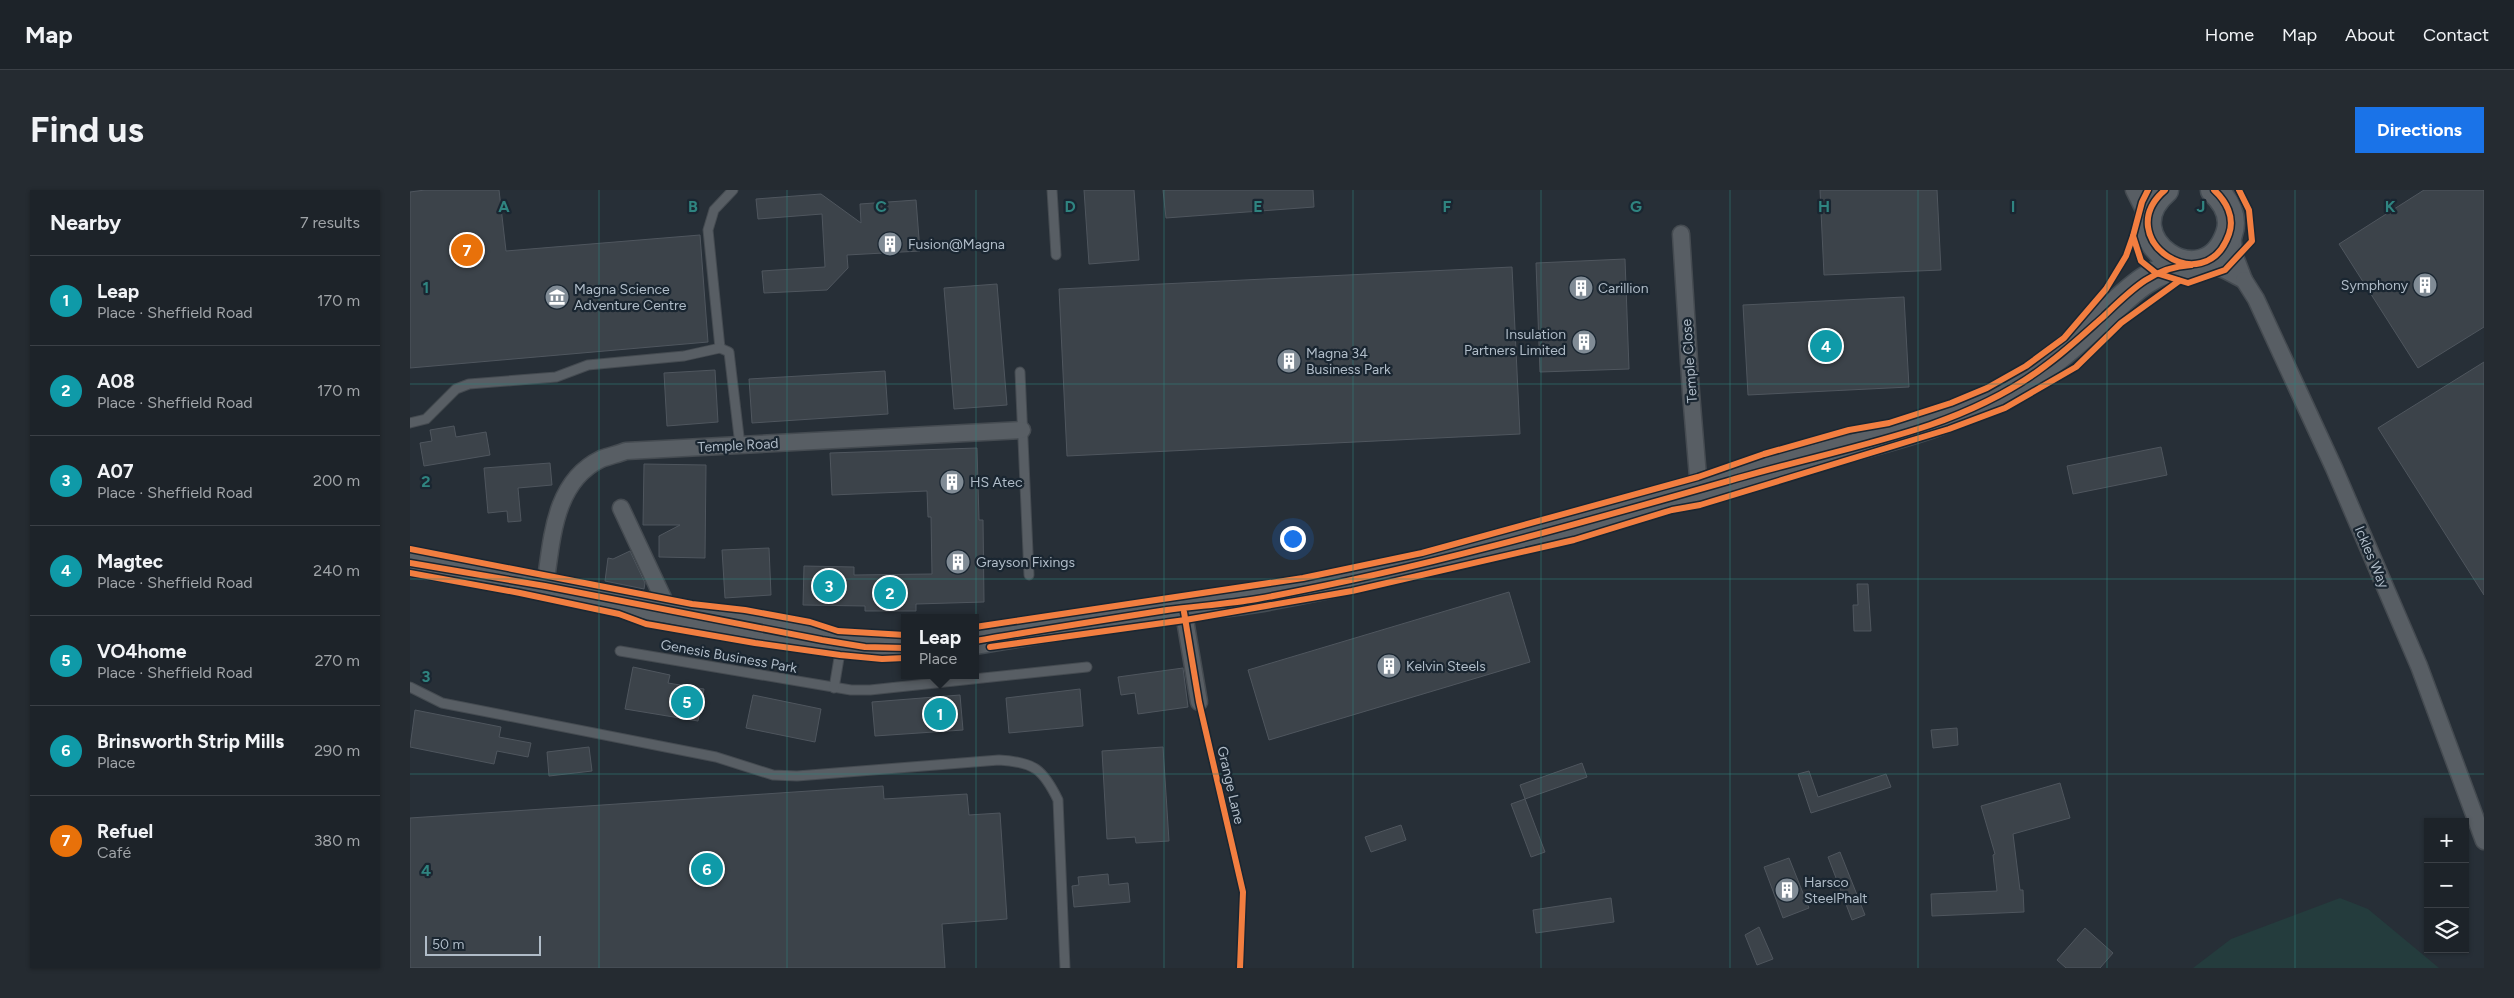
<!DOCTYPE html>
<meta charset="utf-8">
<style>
body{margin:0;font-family:Figtree,sans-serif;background:#252b31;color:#f1f3f6}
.controls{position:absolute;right:15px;bottom:15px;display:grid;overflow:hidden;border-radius:0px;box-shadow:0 1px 4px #0004}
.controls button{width:45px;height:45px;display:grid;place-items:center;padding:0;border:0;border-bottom:1px solid #3b4046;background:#1d2329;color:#f1f3f6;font:25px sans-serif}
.scale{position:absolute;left:15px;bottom:12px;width:116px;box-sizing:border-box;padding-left:5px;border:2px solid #b0bcc8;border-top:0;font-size:14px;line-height:18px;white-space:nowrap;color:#b0bcc8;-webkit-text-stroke:4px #1a2631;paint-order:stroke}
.you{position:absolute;left:882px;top:348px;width:18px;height:18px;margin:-12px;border:4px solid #fff;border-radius:50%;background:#1a73e8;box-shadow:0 0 0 8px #1a73e833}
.badge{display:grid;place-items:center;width:32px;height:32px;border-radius:50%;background:#1a73e8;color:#fff;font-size:16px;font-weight:700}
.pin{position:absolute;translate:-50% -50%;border:2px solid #fff;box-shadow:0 1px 5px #0006}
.popup{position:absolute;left:491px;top:424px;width:78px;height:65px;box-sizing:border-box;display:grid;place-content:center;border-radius:0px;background:#1d2329;filter:drop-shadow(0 1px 4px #0005);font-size:16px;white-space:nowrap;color:#a0a4a8}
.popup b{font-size:19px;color:#f1f3f6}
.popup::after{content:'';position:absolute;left:50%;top:100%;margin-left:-10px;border:10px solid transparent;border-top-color:#1d2329}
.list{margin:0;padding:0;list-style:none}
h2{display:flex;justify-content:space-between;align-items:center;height:65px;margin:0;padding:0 20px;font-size:21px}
h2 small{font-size:16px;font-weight:400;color:#a0a4a8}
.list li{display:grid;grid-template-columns:32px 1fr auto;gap:15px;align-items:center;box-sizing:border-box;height:90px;padding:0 20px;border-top:1px solid #3b4046}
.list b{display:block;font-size:19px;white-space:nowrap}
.list p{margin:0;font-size:16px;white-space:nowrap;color:#a0a4a8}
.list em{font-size:16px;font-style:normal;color:#a0a4a8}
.icon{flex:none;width:28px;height:28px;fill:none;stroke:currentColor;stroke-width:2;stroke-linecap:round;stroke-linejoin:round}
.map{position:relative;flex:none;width:2074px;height:778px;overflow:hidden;border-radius:0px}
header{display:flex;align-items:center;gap:30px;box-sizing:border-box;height:70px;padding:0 25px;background:#1d2329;border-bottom:1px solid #3b4046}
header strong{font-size:24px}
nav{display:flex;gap:28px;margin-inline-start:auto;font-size:18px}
.intro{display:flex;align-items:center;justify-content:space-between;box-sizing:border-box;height:120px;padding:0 30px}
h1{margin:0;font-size:35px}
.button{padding:12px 22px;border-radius:0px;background:#1a73e8;color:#fff;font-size:18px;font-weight:700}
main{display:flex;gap:30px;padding:0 30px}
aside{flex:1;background:#1d2329;border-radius:0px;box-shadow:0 1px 4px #0004}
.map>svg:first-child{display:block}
.green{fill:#243c3d}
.building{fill:#3c434a;stroke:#4f565e}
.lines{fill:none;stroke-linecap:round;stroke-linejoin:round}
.lane-casing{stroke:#454b51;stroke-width:11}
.street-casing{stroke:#454b51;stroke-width:19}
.primary-casing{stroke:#444c53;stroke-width:29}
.lane{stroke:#585e64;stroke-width:9}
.street{stroke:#585e64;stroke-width:16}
.primary{stroke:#5a6066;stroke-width:26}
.cycleway-casing{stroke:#1a2631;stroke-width:9}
.cycleway{stroke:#f27e40;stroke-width:6}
.grid{fill:none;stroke:#2f8480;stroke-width:1;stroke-opacity:0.55}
.labels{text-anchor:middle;stroke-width:4.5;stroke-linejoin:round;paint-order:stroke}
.poi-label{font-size:14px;fill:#b0bcc8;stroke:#1a2631;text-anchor:start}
.street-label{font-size:14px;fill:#b0bcc8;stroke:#1a2631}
.grid-label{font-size:16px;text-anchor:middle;font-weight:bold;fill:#2f8480;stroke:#1a2631;stroke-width:4.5;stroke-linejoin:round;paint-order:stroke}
</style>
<header>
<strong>Map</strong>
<nav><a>Home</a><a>Map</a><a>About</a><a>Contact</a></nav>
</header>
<div class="intro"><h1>Find us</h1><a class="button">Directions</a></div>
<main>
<aside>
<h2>Nearby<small>7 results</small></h2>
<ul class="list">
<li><span class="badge" style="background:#0f9aa8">1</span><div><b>Leap</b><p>Place · Sheffield Road</p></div><em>170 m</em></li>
<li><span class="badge" style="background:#0f9aa8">2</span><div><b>A08</b><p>Place · Sheffield Road</p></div><em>170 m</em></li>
<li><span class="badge" style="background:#0f9aa8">3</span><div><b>A07</b><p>Place · Sheffield Road</p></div><em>200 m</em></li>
<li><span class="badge" style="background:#0f9aa8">4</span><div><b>Magtec</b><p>Place · Sheffield Road</p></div><em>240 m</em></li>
<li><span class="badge" style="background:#0f9aa8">5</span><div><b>VO4home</b><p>Place · Sheffield Road</p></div><em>270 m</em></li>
<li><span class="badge" style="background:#0f9aa8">6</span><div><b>Brinsworth Strip Mills</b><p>Place</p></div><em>290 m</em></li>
<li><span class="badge" style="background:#e8710a">7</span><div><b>Refuel</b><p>Café</p></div><em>380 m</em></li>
</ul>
</aside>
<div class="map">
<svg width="2074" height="778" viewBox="0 0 2074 778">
<rect width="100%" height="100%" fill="#272f37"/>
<path class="green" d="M1930,708l28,11 71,59h-246l38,-29z"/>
<g class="building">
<path d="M15,0h74l7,61 194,-16 8,107 -298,26v-176z"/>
<path d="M674,0h50l5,70 -50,4z"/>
<path d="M753,0h150l1,17 -148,11z"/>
<path d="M1410,0h117l4,80 -117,5z"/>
<path d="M2014,0h60v137l-66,41 -79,-124z"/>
<path d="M411,4l40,29 -1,-19 56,-4 4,51 -73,4 1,13 -21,22 -63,3 -2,-22 63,-4 -3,-53 -64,5 -2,-20z"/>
<path d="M1215,69l4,110 -89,3 -4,-109z"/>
<path d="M1102,77l8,167 -453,22 -8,-167z"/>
<path d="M587,94l10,121 -53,4 -10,-121z"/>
<path d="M1494,107l5,90 -161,8 -5,-90z"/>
<path d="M2074,172v233l-106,-167z"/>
<path d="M305,180l3,52 -51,4 -3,-53z"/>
<path d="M475,181l3,43 -136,9 -3,-44z"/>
<path d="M44,236l2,11 30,-5 4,23 -66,11 -4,-23 12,-2 -2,-11z"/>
<path d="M1751,257l6,28 -94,19 -6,-28z"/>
<path d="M567,258l2,72h4l1,82 -68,2v7h-51v-5l-62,-1 1,-39 50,1v8l78,-1 -1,-57h-3l-1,-26 -95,4 -2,-42z"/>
<path d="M140,273l2,22 -34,3 3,33 -13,1 -1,-11 -19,2 -4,-45z"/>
<path d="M234,274l62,1 -1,93 -46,-1v-21l21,-11h-37z"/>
<path d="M359,358l2,47 -46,3 -3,-48z"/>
<path d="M220,361l15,32 -1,6 -39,-8 3,-23 5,1z"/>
<path d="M1447,394h11l3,47h-17l-1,-26h5z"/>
<path d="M1099,402l21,70 -261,78 -21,-70z"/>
<path d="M223,477l37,8 -2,8 36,6 -6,32 -73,-12z"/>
<path d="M773,478l5,39 -50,7 -3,-21 -14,2 -3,-18z"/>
<path d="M670,499l3,37 -74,7 -3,-35z"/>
<path d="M343,505l68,14 -6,33 -69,-14z"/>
<path d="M550,505l3,35 -88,6 -3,-34z"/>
<path d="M5,520l86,17 -2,10 32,6 -3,14 -31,-6 -3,13 -84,-17z"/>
<path d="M1547,538l1,17 -25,3 -2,-18z"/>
<path d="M179,557l3,24 -43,5 -2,-24z"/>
<path d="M753,557l6,94 -33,2 -1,-6 -28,2 -5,-88z"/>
<path d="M1172,573l5,14 -62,22 -5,-14z"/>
<path d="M1399,581l9,26 68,-23 5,13 -80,26 -13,-39z"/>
<path d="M1650,593l10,35 -57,16 7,56h3l1,22 -92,4 -1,-22 66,-3 -4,-36 2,-1 -14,-48z"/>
<path d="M473,596l1,13 83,-5 2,21 31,-2 7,106 -65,5 3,44h-535v-150z"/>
<path d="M1115,609l20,53 -14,5 -20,-53z"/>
<path d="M991,635l5,15 -35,12 -6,-15z"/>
<path d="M1430,662l25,63 -13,5 -24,-63z"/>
<path d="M1379,668l20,50 -26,10 -19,-51z"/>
<path d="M698,684l1,11 19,-2 2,19 -56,5 -2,-21 7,-1 -1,-8z"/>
<path d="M1201,708l3,24 -78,11 -3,-23z"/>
<path d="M1349,737l14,32 -16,6 -12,-30z"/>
<path d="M1675,738l28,25 -13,15h-34l-9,-8z"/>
</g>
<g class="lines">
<defs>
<g id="lane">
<path d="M642,0l4,65"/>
<path d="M310,158l-12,-118 6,-20 19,-20"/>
<path d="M610,182l9,203"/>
<path d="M0,233l16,-4 30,-30 13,-5 87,-7 32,-12 96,-9 36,-8 9,4 11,93"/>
<path d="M210,461l231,39h19l217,-23"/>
<path d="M0,497l32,16 274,54 57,18 24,1 202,-16c35,2 44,9 59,40l7,168"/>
<path d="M424,498l7,-42"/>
</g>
<g id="street">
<path d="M1724,0l14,28"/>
<path d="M1271,44l10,159 7,84 4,11"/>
<path d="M1793,72l22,8 19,10 -10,-26 -2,-23"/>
<path d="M1834,90l12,19 78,169 85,198 65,175"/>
<path d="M211,318l42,90 -2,11"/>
<path d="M135,396c7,-45 8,-104 56,-127 8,-3 17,-5 25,-8l396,-21"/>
<path d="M773,418l16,94"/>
</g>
<g id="primary">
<path d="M1755,0c-56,48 40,113 64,44 6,-17 -3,-33 -15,-44"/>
<path d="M0,373l135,23 277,54 43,7 40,1"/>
<path d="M565,451c64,-11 128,-21 192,-31 30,-4 61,-6 90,-11 165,-30 324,-76 485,-122 62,-18 126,-31 188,-52 40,-14 81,-33 115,-59 21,-15 40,-33 59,-50 26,-25 49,-49 87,-51"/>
</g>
</defs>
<use href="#lane" class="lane-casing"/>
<use href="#street" class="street-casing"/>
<use href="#primary" class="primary-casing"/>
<use href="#lane" class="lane"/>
<use href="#street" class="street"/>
<use href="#primary" class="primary"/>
<defs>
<g id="cycleway">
<path d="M1738,0l-6,12 -9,34 8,25 15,12 32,10 37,-13 27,-29 -3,-31 -10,-20"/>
<path d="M1755,0c-56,48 40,113 64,44 6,-17 -3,-33 -15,-44"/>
<path d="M0,359l282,55 53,6 65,12 28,9 67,4"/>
<path d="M0,373l135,23 277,54 43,7 40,1"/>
<path d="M0,383l110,20 99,21 27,10 109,19 85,12 42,4 23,-1"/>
<path d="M774,422l15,90 44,190 -3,76"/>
<path d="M565,437l328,-49 119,-25 276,-76 66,-23 85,-24 40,-7 62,-20 36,-15 39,-22 38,-28 42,-49 20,-33 7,-20"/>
<path d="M565,451c64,-11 128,-21 192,-31 30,-4 61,-6 90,-11 165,-30 324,-76 485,-122 62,-18 126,-31 188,-52 40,-14 81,-33 115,-59 21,-15 40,-33 59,-50 26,-25 49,-49 87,-51"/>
<path d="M580,457l195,-27 167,-29 222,-51 98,-30 28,-5 249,-76 56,-21 71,-41 45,-44 58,-42"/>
</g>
</defs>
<use href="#cycleway" class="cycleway-casing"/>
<use href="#cycleway" class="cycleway"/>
</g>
<path class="grid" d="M189,0v778M377,0v778M566,0v778M754,0v778M943,0v778M1131,0v778M1320,0v778M1508,0v778M1697,0v778M1885,0v778M0,194h2074M0,389h2074M0,584h2074"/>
<defs>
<symbol id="building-disc" viewBox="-11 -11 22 22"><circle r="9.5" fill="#808b95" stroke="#1a2631"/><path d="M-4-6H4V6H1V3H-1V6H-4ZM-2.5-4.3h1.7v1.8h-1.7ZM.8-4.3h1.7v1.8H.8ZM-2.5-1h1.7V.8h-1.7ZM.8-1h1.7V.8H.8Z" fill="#fff"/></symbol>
<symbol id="museum-disc" viewBox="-11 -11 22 22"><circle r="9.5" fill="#808b95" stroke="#1a2631"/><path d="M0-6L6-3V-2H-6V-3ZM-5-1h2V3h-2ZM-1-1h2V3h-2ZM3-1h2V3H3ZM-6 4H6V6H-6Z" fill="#fff"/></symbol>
</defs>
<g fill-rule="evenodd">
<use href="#building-disc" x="466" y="40" width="28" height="28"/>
<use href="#building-disc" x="2001" y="81" width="28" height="28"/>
<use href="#building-disc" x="1157" y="84" width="28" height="28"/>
<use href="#museum-disc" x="133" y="93" width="28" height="28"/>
<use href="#building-disc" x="1160" y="138" width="28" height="28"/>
<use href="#building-disc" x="865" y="157" width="28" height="28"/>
<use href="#building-disc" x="528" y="278" width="28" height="28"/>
<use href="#building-disc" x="534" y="358" width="28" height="28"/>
<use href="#building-disc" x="965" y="462" width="28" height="28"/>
<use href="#building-disc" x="1363" y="686" width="28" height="28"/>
</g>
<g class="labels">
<g class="poi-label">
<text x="498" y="59">Fusion@Magna</text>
<text x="1998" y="100" text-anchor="end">Symphony</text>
<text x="1188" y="103">Carillion</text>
<text x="164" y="104">Magna Science<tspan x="164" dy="16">Adventure Centre</tspan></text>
<text x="1156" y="149" text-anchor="end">Insulation<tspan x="1156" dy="16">Partners Limited</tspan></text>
<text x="896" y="168">Magna 34<tspan x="896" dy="16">Business Park</tspan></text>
<text x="560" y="297">HS Atec</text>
<text x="566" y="377">Grayson Fixings</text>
<text x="996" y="481">Kelvin Steels</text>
<text x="1394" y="697">Harsco<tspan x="1394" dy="16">SteelPhalt</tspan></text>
</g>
<g class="street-label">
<text transform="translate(1279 171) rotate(-94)" y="5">Temple Close</text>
<text transform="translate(328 255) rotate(-3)" y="5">Temple Road</text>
<text transform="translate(1962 367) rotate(67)" y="5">Ickles Way</text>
<text transform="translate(319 466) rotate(10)" y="5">Genesis Business Park</text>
<text transform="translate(821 595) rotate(77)" y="5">Grange Lane</text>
</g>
</g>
<g class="grid-label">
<text x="94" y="22">A</text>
<text x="283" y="22">B</text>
<text x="471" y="22">C</text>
<text x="660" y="22">D</text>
<text x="848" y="22">E</text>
<text x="1037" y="22">F</text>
<text x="1226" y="22">G</text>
<text x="1414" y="22">H</text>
<text x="1603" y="22">I</text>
<text x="1791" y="22">J</text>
<text x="1980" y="22">K</text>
<text x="16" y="103">1</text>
<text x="16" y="297">2</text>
<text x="16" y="492">3</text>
<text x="16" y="686">4</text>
</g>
</svg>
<div class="controls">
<button>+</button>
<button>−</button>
<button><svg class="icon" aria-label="layers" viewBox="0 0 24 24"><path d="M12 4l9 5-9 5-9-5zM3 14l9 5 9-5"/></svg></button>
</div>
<div class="scale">50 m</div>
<div class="you"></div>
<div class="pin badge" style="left:530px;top:524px;background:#0f9aa8">1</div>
<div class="popup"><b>Leap</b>Place</div>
<div class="pin badge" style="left:480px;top:403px;background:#0f9aa8">2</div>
<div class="pin badge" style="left:419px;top:396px;background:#0f9aa8">3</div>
<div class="pin badge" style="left:1416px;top:156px;background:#0f9aa8">4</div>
<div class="pin badge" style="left:277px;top:512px;background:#0f9aa8">5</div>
<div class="pin badge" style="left:297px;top:679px;background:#0f9aa8">6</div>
<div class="pin badge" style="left:57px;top:60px;background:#e8710a">7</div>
</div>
</main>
